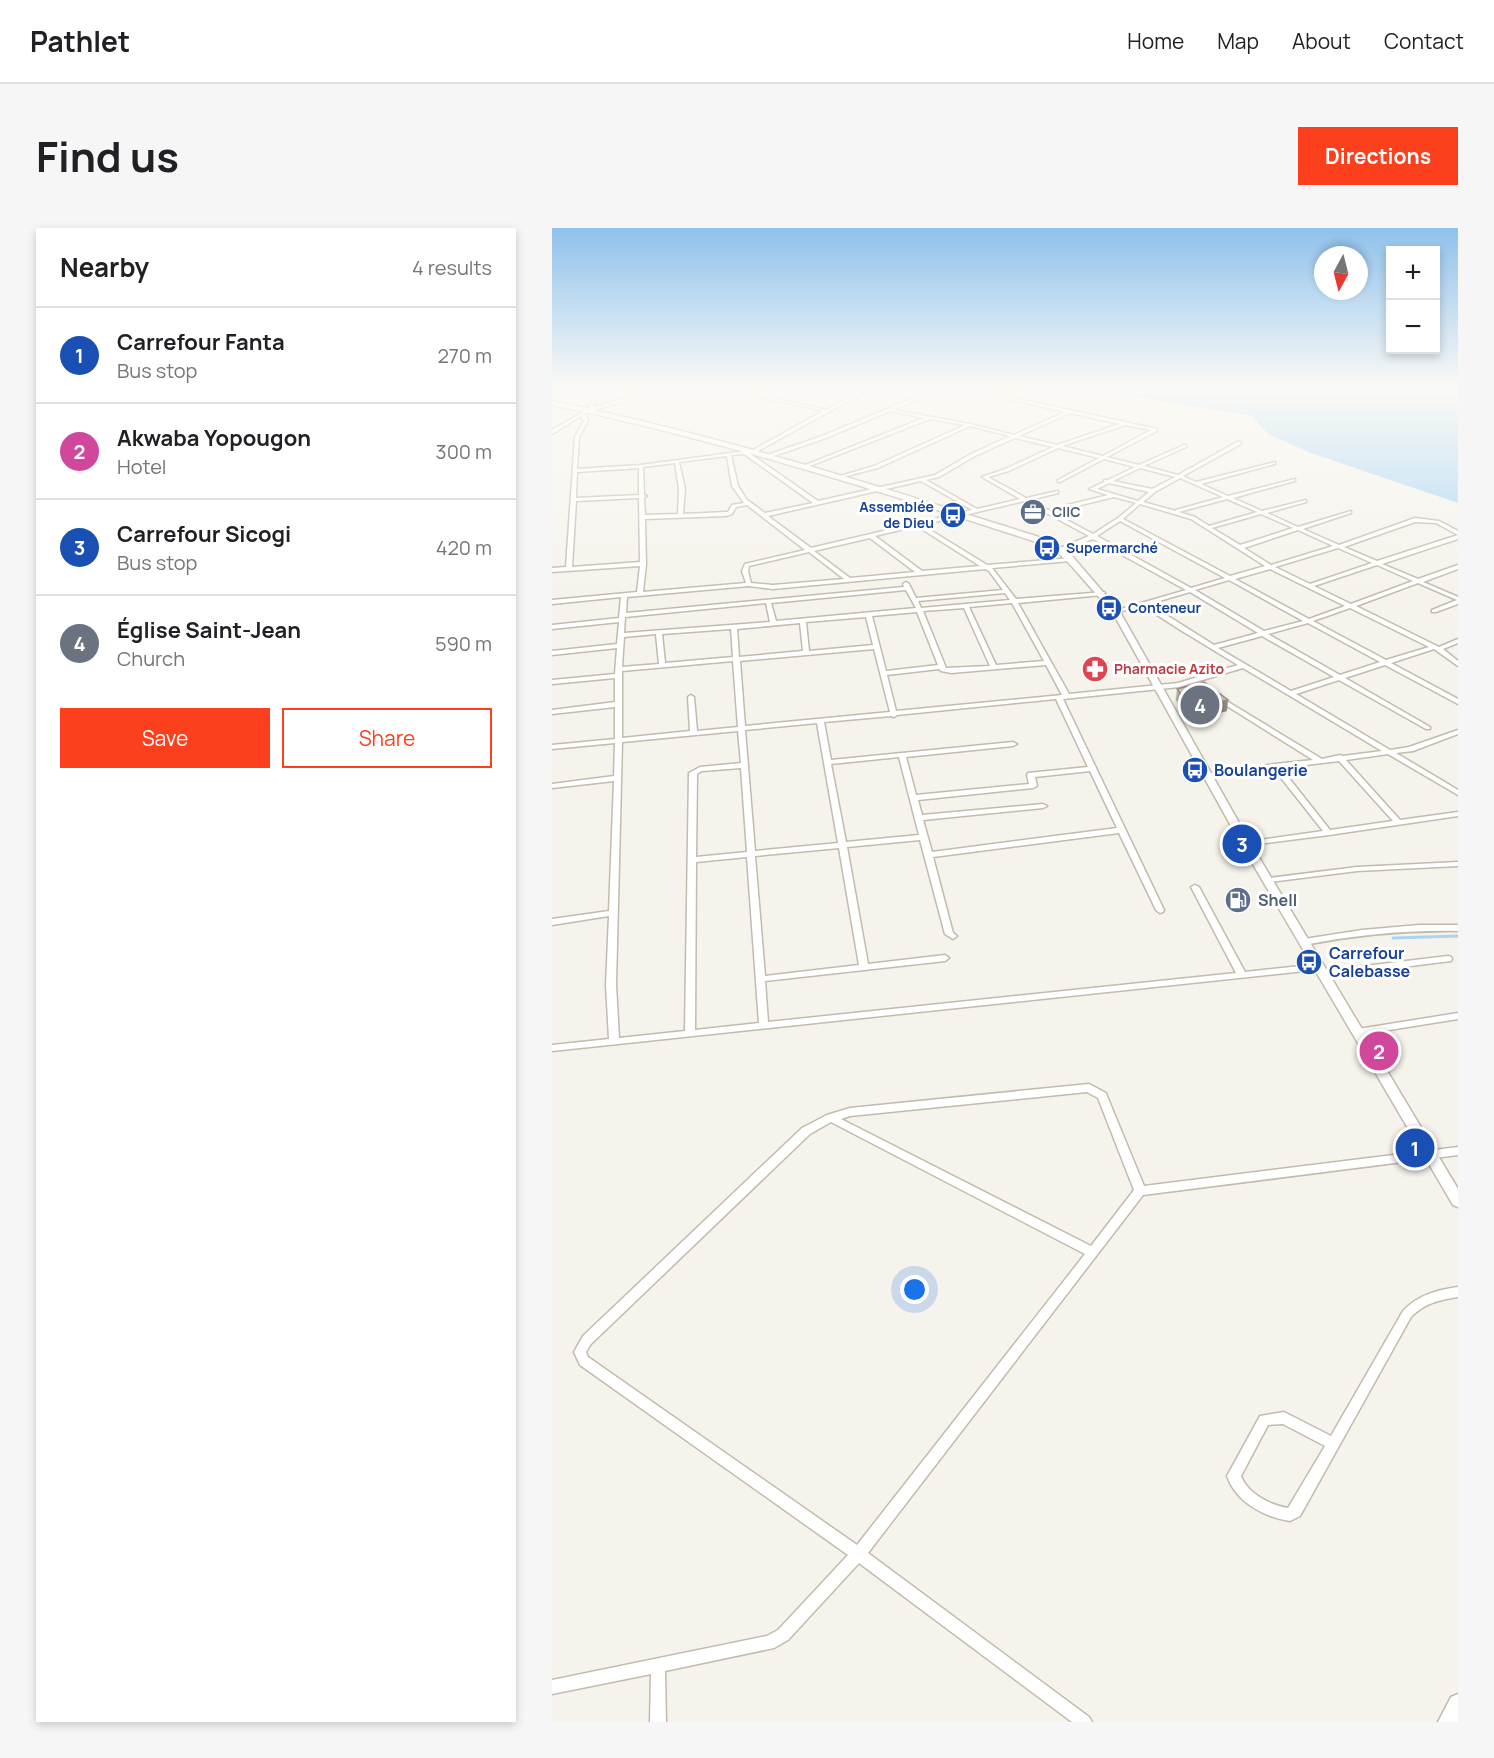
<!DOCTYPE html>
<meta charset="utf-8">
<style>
body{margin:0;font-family:Manrope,sans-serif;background:#f6f6f6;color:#202124}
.controls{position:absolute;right:18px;top:18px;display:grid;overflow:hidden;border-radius:0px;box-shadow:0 3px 9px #0003}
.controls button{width:54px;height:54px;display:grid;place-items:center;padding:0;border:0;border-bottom:2px solid #e0e0e0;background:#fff;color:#202124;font:30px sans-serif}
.compass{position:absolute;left:762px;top:18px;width:54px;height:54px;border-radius:50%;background:#fff;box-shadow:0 3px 9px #0003;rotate:187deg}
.you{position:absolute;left:363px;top:1062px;width:21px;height:21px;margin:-15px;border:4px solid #fff;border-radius:50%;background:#1a73e8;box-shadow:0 0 0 9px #1a73e833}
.badge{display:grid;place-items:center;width:39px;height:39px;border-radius:50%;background:#fc3f1d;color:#fff;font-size:20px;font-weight:700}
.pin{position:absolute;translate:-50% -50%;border:3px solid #fff;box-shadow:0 2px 6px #0006}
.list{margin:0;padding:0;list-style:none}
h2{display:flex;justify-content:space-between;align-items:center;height:78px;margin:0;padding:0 24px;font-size:26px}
h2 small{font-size:20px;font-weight:400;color:#757577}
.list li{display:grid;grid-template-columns:39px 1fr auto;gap:18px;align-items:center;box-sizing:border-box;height:96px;padding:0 24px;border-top:2px solid #e0e0e0}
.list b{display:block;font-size:22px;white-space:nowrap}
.list p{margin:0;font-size:20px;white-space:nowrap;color:#757577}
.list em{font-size:20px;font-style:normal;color:#757577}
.actions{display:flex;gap:12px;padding:18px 24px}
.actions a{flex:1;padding:14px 0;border:2px solid #fc3f1d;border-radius:0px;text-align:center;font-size:21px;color:#fc3f1d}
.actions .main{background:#fc3f1d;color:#fff}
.map{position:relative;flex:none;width:906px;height:1494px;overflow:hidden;border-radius:0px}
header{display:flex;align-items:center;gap:36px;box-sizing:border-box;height:84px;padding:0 30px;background:#fff;border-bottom:2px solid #e0e0e0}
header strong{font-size:28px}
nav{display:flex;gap:33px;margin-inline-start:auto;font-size:21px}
.intro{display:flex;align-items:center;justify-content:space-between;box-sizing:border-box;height:144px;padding:0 36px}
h1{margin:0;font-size:42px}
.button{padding:15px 27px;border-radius:0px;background:#fc3f1d;color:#fff;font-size:21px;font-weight:700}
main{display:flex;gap:36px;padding:0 36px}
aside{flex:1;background:#fff;border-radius:0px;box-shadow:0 3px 9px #0003}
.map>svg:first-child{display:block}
.water{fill:#a9d4f2}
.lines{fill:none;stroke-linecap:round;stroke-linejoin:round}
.stream{stroke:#a9d4f2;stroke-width:3}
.minor-casing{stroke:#c2bbae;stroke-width:3}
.tertiary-casing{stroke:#c2bbae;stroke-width:3}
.minor{fill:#fff;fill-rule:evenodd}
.tertiary{fill:#fff;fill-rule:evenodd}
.wall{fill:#bab2a6}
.shaded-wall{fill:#979187}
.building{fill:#d8cfc1;stroke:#979187;stroke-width:1.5}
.labels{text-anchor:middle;stroke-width:6;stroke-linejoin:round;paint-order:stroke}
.far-transit-label{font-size:14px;font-weight:bold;fill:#164399;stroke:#fff;text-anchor:start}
.far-service-label{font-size:14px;font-weight:bold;fill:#4e5e75;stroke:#fff;text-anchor:start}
.far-health-label{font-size:14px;font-weight:bold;fill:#be3a42;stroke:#fff;text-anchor:start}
.transit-label{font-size:16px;font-weight:bold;fill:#164399;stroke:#fff;text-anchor:start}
.service-label{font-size:16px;font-weight:bold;fill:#4e5e75;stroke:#fff;text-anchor:start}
</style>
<header>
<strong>Pathlet</strong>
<nav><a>Home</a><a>Map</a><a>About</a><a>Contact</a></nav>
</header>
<div class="intro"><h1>Find us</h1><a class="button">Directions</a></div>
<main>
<aside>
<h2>Nearby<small>4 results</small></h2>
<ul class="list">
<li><span class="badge" style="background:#1a4fb4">1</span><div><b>Carrefour Fanta</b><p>Bus stop</p></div><em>270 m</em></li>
<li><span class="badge" style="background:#d1479c">2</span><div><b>Akwaba Yopougon</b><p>Hotel</p></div><em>300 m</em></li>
<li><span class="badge" style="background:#1a4fb4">3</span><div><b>Carrefour Sicogi</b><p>Bus stop</p></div><em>420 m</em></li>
<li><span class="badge" style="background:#6b7280">4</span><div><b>Église Saint-Jean</b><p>Church</p></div><em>590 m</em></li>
</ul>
<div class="actions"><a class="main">Save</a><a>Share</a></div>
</aside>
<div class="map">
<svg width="906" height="1494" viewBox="0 0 906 1494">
<rect width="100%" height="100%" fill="#f6f3ec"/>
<path class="water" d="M535,161h371v114l-147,-50 -43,-19 -16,-18z"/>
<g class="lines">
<path class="stream" d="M841,710l65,-2"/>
<defs>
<g id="minor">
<path d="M51,161h5l-16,16 2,2 24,-7 22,-11h6l-24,13 -31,9 -6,3 3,7 -9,16 -2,32 64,-4 112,-15 70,-39 -100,-22h10l93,21 23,-13 -29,-8h9l24,6 10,-6h6l-12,7v2h-3l-98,54 -7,1 69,48 117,-26 36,-21 39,-18 -40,-10 -92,42 -39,10 -2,-1 37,-11 91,-41 -35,-6 -123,48 -4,-1 121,-48 -34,-7 -64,27 -55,19h-4v-2l55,-19 113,-47h7l-48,21 76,14 44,11 51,-23 -100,-23h9l183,40v2l-50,26 32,8 45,-20h2v2l-42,19 34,9 59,-33h4v2l-58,32 13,6 79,-20v2l-74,20 27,12 67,-17v2l-62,17 29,13 44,-11v2l-39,11 31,14 53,-16v2l-48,16 36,16 76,-27 24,3 19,10v4l-22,-12 -21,-1 -71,25 33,14 81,-26v4l-76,25 36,15 40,-14v4l-35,13 35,15v7l-22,8h-4v-2l25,-10 -39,-17 -62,23 83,41 19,-8v4l-15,6 15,12v5l-24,-17 -43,14 67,36v5l-73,-39 -40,13 85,49v2h-4l-87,-49 -43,14 94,56 19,-3 49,-17v4l-45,17 -17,2 62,37v5l-70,-41 -42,6 54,60 58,-8v4l-129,19 -86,11 -1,-2 4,-2 77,-11 -49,-62 -66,9h-3v-4l70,-10 38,-4 -97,-61v-2h4l102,62 18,-4 3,1 39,-5 -139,-83 -64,19 -116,12 101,211 -1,2 -3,1 -4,-3 -37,-77 -186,24 20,76 4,3 -4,3 -8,-5 -25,-94 -73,7 21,117 77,-9 4,3 -4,3 -180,20 3,41 468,-49 -45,-86 4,-2 4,2 46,85 75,-8 4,3 -1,2 -771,82v-6l57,-6 -3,-54 3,-69 -57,9v-6l57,-8 5,-130 -62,7v-4l62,-8 1,-33 -63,6v-4l63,-6v-32l-63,7v-4l63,-8v-24l-63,6v-4l63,-6 2,-26 -65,7v-4l65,-7 2,-22 -67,7v-4l67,-7 2,-21 -69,7v-4l85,-8 3,-26 -88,6v-4l14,-1 9,-130 9,-16 -3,-5 -27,17h-2v-3l38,-22 -2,-3zM518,185l50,11 -63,21 -38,-9zM573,197l26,5 -48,26 -41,-10zM463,210l38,9 -48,22 -23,8 38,22 -43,10 -51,-29 13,-3 36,-21zM506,220l41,10 -41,22v2h2l44,-23 31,8 -27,13h-4v2l-15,7 19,6 -60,15 -18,-10 28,-7v-2l-32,7 -38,-21 21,-6zM192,226l69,49 -48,10 -18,-13 -9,-14 -7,-31zM175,228l5,30 12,17 -12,2 -4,7h-2l-43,2 2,-25 -6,-27zM123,235l4,26 -1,25 -33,1 -1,-18 3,-1 -3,-1 -1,-28zM87,240v27l-63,3 1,-26zM588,240l35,9 -23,12 -39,-8zM628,250l43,19 -47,13v1l-33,-9 12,-10zM369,253l51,29 -161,38 -43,-32zM557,255l40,9 -11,9 -41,-12zM562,269l22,6 -18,15 -25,16 -41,-22zM87,270l1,64 -68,5 4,-66zM675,271l30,13 -48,14 -14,-9 -16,-5zM472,273l65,35 -31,13v2h4l31,-12 93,51 -72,21v2l29,-7 39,25 56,34 -60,18 -109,11 -51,-91 84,-8 3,-2 -1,-1 -88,7 -24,-31 78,-7 2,-1v-2l-85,7 -65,-40zM588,276l51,15 74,47 -35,10 -107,-57zM195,277l58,45 -60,14 -3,7 4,12 -103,9 3,-28 -1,-45 81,-3 6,-2 4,-7zM709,286l32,14 -53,17 -28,-17zM568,293l105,57 -34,10 -94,-52zM365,298l63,40 -58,5 -47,-35zM746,302l35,16 -62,19 -27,-17zM318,310l45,34 -65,6 -36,-27zM786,320l34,15 -62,21 -35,-17zM257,324l35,27 -71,6 -22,-2 -3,-12 1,-5zM825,337l36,16 -62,23 -37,-18zM433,341l4,2 14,19 -87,8 -7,-14 -3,-2 -3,2 1,3 -278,26 1,-16 122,-11 24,3zM718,341l75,37 -36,13 -74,-40zM677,352l74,41 -39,10 -69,-41zM354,362l10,18 -140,13 -5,-18zM638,364l68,41 -44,12 -65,-41zM453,365l5,7 -89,8 -3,-7zM214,375l4,19 -146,11 1,-16zM460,375l32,58 -48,4 -27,-58zM412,380l26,58 -44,2 -23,-57zM798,380l79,39 -43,13 -73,-39zM365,384l21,53 -52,6 -14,-55zM314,389l7,28 -64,6 -3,-29zM248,395l3,28 -64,6 -2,-28zM756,395l72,39 -40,13 -72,-41zM179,401l2,28 -68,6 -3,-29zM104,406l3,30 -37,3 2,-30zM710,408l72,41 -43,14 -73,-43zM322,421l16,63 -145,14 -5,-65zM181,433l5,66 -41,4 -3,-34 -3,-2 -3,2 2,34 -68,7v-67zM494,437l16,30 -166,16 -9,-36 52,-6 2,2 10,2zM504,471l32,68 -60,6 -1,2 2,9 -113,11 -10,-38 107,-11 4,-2 -4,-2 -182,18 -7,-38 67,-6 3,1 3,-2zM265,495l21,120 -83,8 -10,-121zM186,503l3,32 -41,4 -11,6 -4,258 -66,7 -3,-53 6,-243zM347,529l20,78 -73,7 -15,-78zM787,533l54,60 -63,9 -49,-62zM189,540l6,84 -51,5 1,-83 5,-3zM538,543l27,57 -185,24 -9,-32 120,-12 4,-2 -4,-2 -121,11 -4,-15 115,-12 4,-2 -2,-9zM287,620l20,117 -94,11 -10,-120zM195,629l12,166 -64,7 1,-168z"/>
<path d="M906,634v4l-101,5 -88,11 -4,-2 4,-2 88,-11z"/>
<path d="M867,697h39v6c-52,-1 -103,4 -154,14l-4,-3 4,-3 58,-9z"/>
<path d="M896,728l3,1 1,2 -1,2 -128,16 -4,-3 4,-3z"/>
<path d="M906,785v6l-100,16 -5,-3 5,-3z"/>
<path d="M537,856l17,9 1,3 37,90 314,-39v8l-315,40 -275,358 221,164 3,5h-20l-213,-159 -71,77 -14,8 -109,23 1,51h-16l1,-48 -99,20v-14l215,-44 11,-6 70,-75 -268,-190 -6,-13 9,-16 219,-208 25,-13 23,-7zM535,864l11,6 36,92 -43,56 -250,-127 9,-3zM279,894l254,132 -228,291 -269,-188 -2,-5 5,-8 219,-210z"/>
<path d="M906,1059v10c-19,3 -33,6 -47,20l-111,199 -10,5c-26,-4 -54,-19 -63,-45l33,-60 24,-4 47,24 72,-125c15,-16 34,-21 55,-24zM731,1196l42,22 -37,62c-18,-3 -40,-14 -47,-32l27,-51z"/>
</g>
<g id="tertiary">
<path d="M0,173c166,34 326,85 487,136l24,11 10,9 47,55 131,232 207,345v18l-5,-2 -212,-361 -128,-231 -46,-52 -10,-9 -24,-11c-159,-52 -317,-102 -481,-136z"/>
<path d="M906,1466v28h-20l13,-25z"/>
</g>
</defs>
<use href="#minor" class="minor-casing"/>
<use href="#tertiary" class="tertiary-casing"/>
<use href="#minor" class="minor"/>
<use href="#tertiary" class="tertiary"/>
</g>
<path class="wall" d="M625,461l50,22 -35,9 -16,-20z"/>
<path class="shaded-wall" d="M676,472l-1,11 -35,9 1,-11z"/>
<path class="building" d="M652,454l24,18 -35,9 -16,-20z"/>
<linearGradient id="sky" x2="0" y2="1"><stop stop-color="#8fc1ec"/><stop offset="0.43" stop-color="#fbfaf6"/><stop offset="1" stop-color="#fbfaf6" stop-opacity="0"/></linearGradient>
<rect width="906" height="371" fill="url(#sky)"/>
<defs>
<symbol id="office-disc" viewBox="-11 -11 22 22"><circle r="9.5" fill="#5c6f8a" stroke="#fff"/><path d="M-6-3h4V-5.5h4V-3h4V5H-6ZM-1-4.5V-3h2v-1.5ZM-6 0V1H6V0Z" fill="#fff"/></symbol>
<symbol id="bus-disc" viewBox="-11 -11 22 22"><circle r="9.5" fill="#1a4fb4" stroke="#fff"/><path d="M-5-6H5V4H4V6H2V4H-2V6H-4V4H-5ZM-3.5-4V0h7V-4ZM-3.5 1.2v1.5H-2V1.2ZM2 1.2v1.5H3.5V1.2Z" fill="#fff"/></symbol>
<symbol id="pharmacy-disc" viewBox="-11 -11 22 22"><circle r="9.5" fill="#e0444e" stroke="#fff"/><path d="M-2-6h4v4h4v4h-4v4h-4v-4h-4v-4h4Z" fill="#fff"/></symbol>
<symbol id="fuel-disc" viewBox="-11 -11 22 22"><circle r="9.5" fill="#5c6f8a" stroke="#fff"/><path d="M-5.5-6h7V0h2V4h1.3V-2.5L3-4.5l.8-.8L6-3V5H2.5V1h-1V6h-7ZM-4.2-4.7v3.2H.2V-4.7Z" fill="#fff"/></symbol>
</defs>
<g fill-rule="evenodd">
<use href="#office-disc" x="466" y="269" width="30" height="30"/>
<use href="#bus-disc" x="386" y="272" width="30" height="30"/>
<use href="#bus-disc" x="480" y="305" width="30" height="30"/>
<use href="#bus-disc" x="542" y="365" width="30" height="30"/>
<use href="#pharmacy-disc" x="528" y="426" width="30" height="30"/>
<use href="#bus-disc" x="628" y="527" width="30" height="30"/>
<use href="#fuel-disc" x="671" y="657" width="30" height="30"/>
<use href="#bus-disc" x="742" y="719" width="30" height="30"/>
</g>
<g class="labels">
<g class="far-transit-label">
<text x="382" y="284" text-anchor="end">Assemblée<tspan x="382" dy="16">de Dieu</tspan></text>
<text x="514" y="325">Supermarché</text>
<text x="576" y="385">Conteneur</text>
</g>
<g class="far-service-label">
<text x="500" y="289">CIIC</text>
</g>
<g class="far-health-label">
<text x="562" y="446">Pharmacie Azito</text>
</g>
<g class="transit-label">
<text x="662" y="548">Boulangerie</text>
<text x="777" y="731">Carrefour<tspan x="777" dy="18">Calebasse</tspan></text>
</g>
<g class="service-label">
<text x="706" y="678">Shell</text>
</g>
</g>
</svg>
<div class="controls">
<button>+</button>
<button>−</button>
</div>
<svg class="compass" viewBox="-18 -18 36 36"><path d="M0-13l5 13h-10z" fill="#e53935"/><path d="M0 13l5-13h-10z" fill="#757577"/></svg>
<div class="you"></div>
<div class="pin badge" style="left:863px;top:920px;background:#1a4fb4">1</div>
<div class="pin badge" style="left:827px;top:823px;background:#d1479c">2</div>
<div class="pin badge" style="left:690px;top:616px;background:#1a4fb4">3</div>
<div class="pin badge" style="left:648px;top:477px;background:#6b7280">4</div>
</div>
</main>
